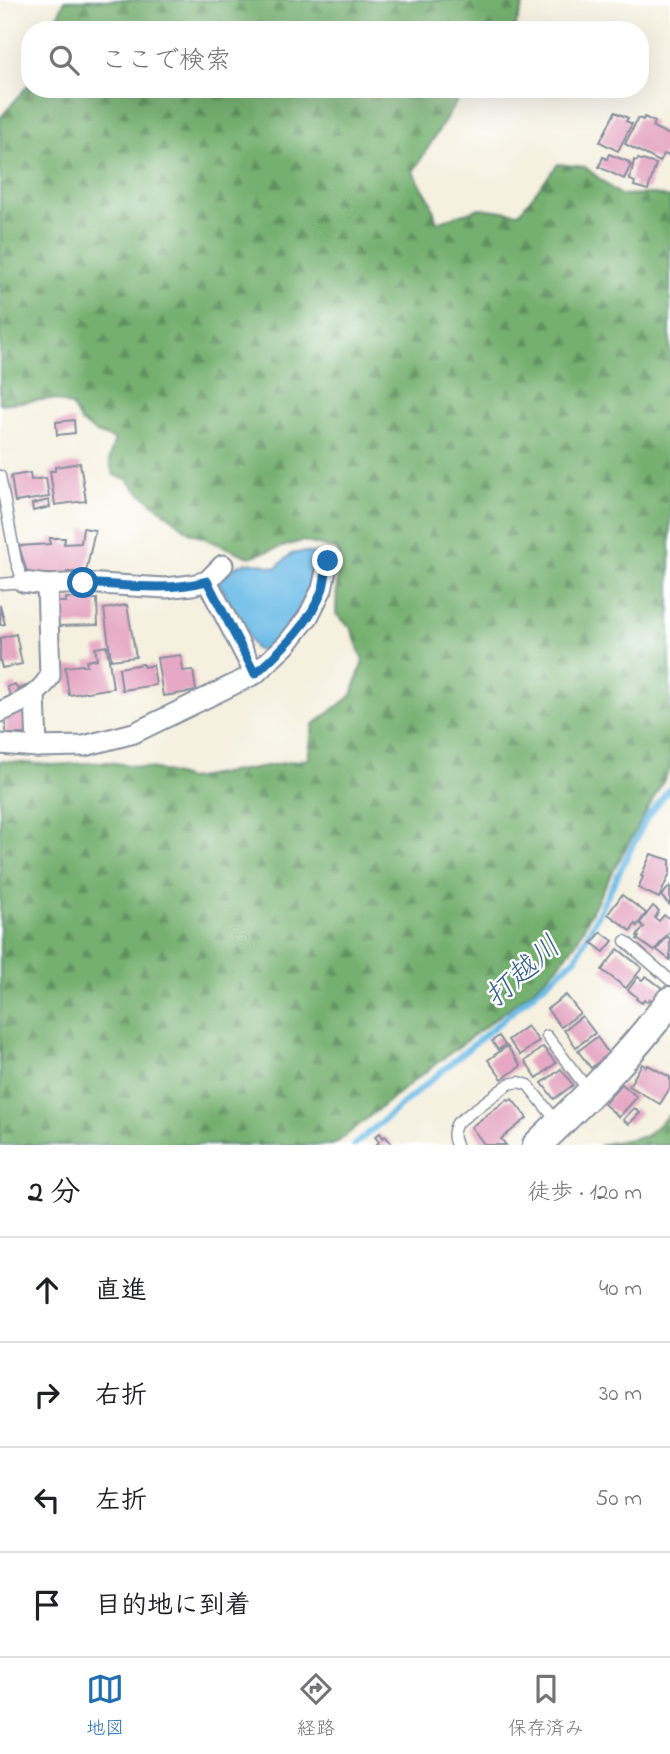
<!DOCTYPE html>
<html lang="ja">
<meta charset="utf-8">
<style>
body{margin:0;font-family:"Indie Flower","Klee One",sans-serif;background:#f6f6f6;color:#202124}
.stop{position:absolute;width:21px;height:21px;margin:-16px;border:5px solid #1f6fb2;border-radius:50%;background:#fff}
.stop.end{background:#1f6fb2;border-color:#fff;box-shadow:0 2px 7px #0008}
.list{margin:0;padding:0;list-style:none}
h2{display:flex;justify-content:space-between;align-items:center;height:91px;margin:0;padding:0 28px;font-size:30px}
h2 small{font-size:23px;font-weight:400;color:#757577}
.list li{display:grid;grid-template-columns:46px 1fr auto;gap:21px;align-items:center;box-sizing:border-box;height:105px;padding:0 28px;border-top:2px solid #e0e0e0}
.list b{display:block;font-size:26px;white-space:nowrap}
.list em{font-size:23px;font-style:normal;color:#757577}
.icon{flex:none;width:38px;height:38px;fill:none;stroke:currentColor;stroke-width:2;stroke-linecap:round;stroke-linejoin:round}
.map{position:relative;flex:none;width:670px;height:1145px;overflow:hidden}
.search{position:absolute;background:#fff;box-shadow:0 7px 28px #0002;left:21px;right:21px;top:21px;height:77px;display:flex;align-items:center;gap:18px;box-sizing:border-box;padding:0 24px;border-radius:28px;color:#757577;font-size:26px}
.sheet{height:511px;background:#fff}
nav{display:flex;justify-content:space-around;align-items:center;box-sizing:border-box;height:98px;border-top:2px solid #e0e0e0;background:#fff;font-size:19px;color:#757577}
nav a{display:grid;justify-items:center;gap:4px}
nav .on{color:#1f6fb2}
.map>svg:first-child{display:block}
.forest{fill:url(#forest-firs);stroke:#487067;stroke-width:2}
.water{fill:#6cbce7;stroke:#4476a2;stroke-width:2}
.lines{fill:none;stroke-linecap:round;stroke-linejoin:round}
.stream{stroke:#6cbce7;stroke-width:6}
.building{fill:#e6a8c4}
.lane-casing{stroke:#88909e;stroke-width:13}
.street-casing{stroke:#88909e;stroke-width:23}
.secondary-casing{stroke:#88909e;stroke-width:32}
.lane{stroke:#fff;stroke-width:10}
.street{stroke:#fff;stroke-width:19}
.secondary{stroke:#fff;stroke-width:28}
.route{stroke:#1f6fb2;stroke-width:9}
.labels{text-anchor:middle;stroke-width:5;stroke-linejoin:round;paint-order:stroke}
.water-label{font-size:30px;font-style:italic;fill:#37608e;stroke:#fff}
</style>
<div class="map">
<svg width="670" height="1145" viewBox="0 0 670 1145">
<defs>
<pattern id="forest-firs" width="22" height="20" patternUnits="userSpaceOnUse" patternTransform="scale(1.75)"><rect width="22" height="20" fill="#75b070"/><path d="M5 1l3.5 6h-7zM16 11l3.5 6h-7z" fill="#5f905f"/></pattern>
</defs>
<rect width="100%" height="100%" fill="#fff"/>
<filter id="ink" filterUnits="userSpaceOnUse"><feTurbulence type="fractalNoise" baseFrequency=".0143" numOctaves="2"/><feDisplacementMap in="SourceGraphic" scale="14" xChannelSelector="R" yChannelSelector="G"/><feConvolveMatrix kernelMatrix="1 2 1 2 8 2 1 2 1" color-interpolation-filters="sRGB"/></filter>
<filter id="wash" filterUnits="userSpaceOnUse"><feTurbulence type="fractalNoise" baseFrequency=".00686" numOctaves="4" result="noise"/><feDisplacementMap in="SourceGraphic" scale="28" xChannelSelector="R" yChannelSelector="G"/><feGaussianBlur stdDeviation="1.57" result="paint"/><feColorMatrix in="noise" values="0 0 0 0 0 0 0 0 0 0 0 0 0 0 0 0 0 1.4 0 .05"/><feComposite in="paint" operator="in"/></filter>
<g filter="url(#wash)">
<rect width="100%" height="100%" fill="#f5f0df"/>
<g class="forest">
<path d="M65,0h460l-11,30h-463z"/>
<path d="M30,83v6h439l-12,12 -44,71 17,28 7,22 43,-14 39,5 39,-49 27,3 35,28 35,-1 15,4v571l-69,124 -24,48 -18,24 -26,25 -122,93 -73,59 -6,3h-332v-384l52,4 56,-3 48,7 33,10 119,-20 5,-34 39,-30 11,-34 -12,-33 -15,-14 2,-64 -36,-9 -53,16 -60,-25 -52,-42 -10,-11 -12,-3c-8,-14 -6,-21 0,-36l-18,-7 -16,-11 -9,-16 -19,-7 -53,5v-286z"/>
<path d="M670,1114v31h-71l47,-9z"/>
</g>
<path class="water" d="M302,552l18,2c-9,27 -17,56 -36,78 -6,7 -14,13 -20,20l-9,-3 -37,-68c21,-21 30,-22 58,-13l15,-14z"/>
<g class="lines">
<path class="stream" d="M354,1145l222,-187 70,-139 24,-31"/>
</g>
<g id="blocks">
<g class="building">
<path d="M615,112l13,6 -2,3 6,3 -14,27 -18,-9z"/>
<path d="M644,117l11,5 -2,5 17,8v21l-6,-2 -4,8 -35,-18 13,-26 5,2z"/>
<path d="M609,154l20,8v2l2,1 -7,14 -25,-12 4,-10 4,2z"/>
<path d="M638,159l18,5 -8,26 -14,-4 1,-4 -5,-2 4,-20 3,1z"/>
<path d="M74,420l1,13 -18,2 -1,-13z"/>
<path d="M80,463l6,38 -31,4 -5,-34h5v-4z"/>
<path d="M30,473l1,7 15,-2 3,19 -34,5 -4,-26z"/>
<path d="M49,500l1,7 -17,4 -1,-7z"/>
<path d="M83,528l12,2 -9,42h-19v2h-37l-4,-5 -7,-23 31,-2v-6h15l-1,6 17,-1z"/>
<path d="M66,598h9v1h22l1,26 -40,1 -1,-24h9z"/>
<path d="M0,605l5,19 -5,1z"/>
<path d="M127,605l9,52 -25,3 -7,-51z"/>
<path d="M16,634l6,30 -20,4 -2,-8v-22z"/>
<path d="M107,646l6,42 -44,7 -4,-28 17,-2 1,1h4l-1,-5 11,-2 -2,-11z"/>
<path d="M181,655l2,16 10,-1 3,21 -33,5 -6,-38z"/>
<path d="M143,664l1,3 9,-2 3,20 -34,5 -3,-22z"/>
<path d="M15,684l3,6 8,-4 3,8 -17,6 -5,-13z"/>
<path d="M6,713h21v19l-2,2h-19z"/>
<path d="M651,854l19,6v13l-11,25 -21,-10 5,-11 -2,-1z"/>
<path d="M670,886v19l-9,-9z"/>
<path d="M622,895l24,18 -9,13 -2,-2 -4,7 -23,-17z"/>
<path d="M653,906l6,5 -4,7 4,3 5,-6 6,4v12l-16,20 -17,-12 2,-2 -2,-1 7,-9 -4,-4z"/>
<path d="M601,932l12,9 -9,11 -12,-9z"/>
<path d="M667,936l3,3v21l-13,-10z"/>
<path d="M618,949l24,19 -16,20 -24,-18z"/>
<path d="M646,976l16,12 -9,13 -3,-2 -3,3 -3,-2 -2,3 -6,-4 1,-2 -9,-7 10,-13 4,3z"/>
<path d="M566,995l14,18 -19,14 -14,-18z"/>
<path d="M582,1016l13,17 -19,14 -12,-17z"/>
<path d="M527,1026l12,15 -19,14 -12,-15z"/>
<path d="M499,1036l6,9 -7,5 -6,-9z"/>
<path d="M597,1037l12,17 -18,14 -13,-17z"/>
<path d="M507,1046l14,20 -19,13 -14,-19z"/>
<path d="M543,1047l13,16 -19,15 -12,-17z"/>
<path d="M642,1064l4,3 2,-2 22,12v11l-10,16 -31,-18z"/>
<path d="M561,1069l12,16 -19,14 -12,-16z"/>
<path d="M622,1084l15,13 -18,20 -15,-13z"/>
<path d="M508,1099l1,2 3,-2 15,19 -26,21 5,6h-21l-14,-18z"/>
<path d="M634,1108l6,5 -11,11 -6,-4z"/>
<path d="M380,1133l3,5 2,-2 8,9h-17l3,-3 -4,-5z"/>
</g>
</g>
</g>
<g filter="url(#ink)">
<use href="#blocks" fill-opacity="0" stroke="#88909e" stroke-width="2"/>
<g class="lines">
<defs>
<g id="lane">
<path d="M0,476l16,85 7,21 -23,2"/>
<path d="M625,941l45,39"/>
<path d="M547,1036l42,55"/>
<path d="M456,1145c-4,-9 -3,-14 1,-22l52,-39 10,-2 9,3 30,38"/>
</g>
<g id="street">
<path d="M207,581l48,93"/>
<path d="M23,582l24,3 37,-2 81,5 27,-3 15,-4 16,-16"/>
<path d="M35,695l2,52"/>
<path d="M0,712c21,-10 38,-15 50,-36l-3,-91"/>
<path d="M0,744l37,3 47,-1 50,-13 121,-59 31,-29 22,-28 14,-28 6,-28"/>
</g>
<path id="secondary" d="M537,1145c47,-45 95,-91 133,-144"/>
</defs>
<use href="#lane" class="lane-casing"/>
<use href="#street" class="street-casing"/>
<use href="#secondary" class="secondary-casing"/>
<use href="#lane" class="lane"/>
<use href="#street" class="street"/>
<use href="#secondary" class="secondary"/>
</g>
</g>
<g class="lines" filter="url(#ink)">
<path class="route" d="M83,583c42,2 84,9 124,-2l48,93c25,-23 57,-52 68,-86 2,-8 3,-18 5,-27"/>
</g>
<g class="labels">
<g class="water-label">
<text transform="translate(522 971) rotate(-42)" y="10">打越川</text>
</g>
</g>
</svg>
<div class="stop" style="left:83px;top:583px"></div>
<div class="stop end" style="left:328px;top:561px"></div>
<div class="search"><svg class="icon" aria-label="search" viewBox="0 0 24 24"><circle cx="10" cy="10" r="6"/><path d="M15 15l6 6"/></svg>ここで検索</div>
</div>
<section class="sheet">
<h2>2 分<small>徒歩 · 120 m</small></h2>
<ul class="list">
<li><svg class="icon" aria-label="ahead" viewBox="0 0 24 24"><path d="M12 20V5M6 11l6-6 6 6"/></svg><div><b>直進</b></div><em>40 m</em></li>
<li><svg class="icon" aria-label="right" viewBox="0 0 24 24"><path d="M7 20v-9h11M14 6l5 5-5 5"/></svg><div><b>右折</b></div><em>30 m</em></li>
<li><svg class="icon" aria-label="left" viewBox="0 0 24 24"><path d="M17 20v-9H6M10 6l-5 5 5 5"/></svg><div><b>左折</b></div><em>50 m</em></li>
<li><svg class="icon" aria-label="arrive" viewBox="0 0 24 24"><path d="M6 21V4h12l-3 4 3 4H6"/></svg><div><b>目的地に到着</b></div></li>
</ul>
</section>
<nav>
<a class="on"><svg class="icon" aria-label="map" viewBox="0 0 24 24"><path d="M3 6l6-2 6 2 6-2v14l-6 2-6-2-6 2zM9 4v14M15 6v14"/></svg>地図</a>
<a><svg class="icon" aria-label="directions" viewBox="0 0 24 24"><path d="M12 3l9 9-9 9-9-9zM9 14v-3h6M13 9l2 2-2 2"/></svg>経路</a>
<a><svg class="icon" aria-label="saved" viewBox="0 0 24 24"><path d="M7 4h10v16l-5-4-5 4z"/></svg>保存済み</a>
</nav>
